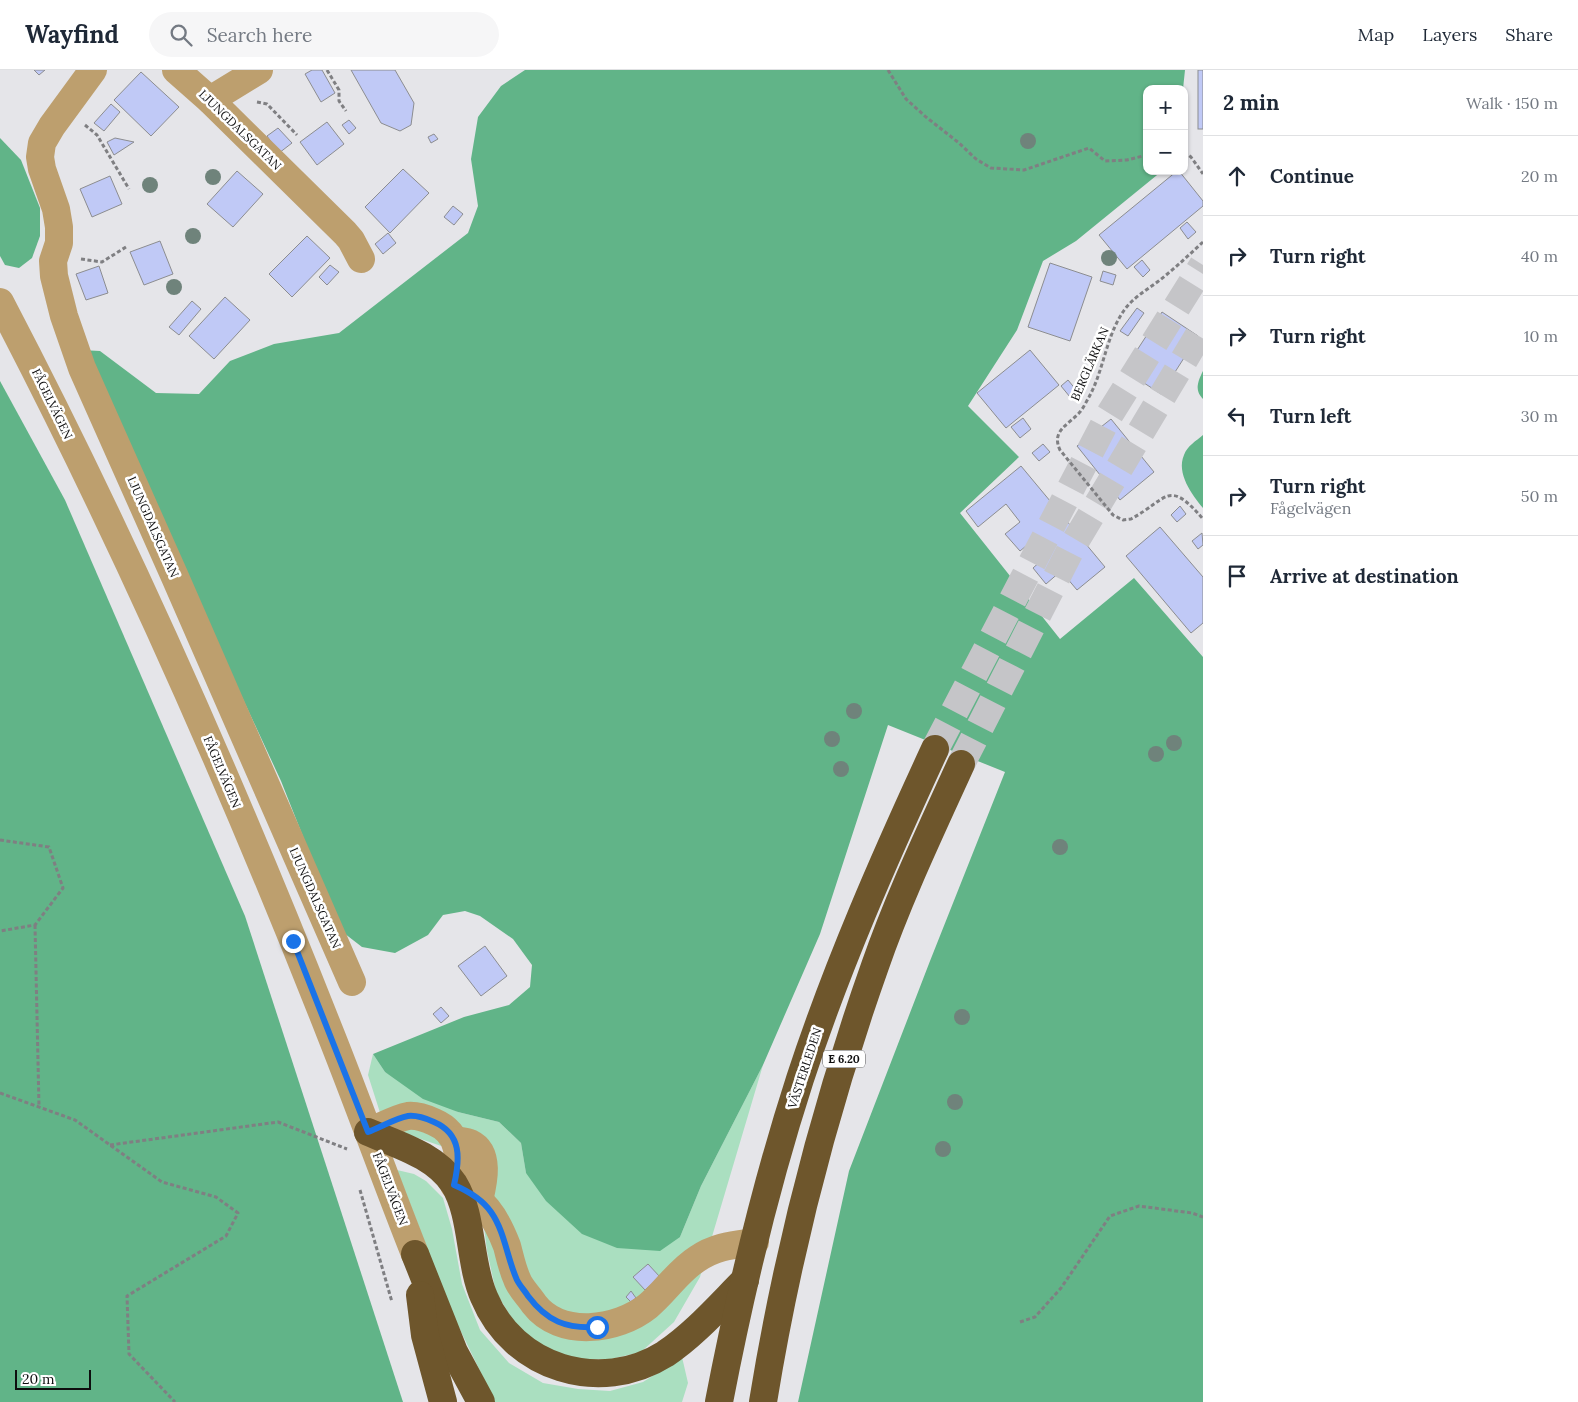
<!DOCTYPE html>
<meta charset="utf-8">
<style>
body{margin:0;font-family:Lora,serif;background:#f6f6f7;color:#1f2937}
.controls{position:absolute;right:15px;top:15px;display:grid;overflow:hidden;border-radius:10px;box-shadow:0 1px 4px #0004}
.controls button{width:45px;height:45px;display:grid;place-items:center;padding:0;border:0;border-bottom:1px solid #e0e1e3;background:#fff;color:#1f2937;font:25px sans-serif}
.scale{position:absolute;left:15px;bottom:12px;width:76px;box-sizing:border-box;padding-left:5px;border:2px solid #0e0e0f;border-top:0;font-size:14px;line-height:18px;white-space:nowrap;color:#0e0e0f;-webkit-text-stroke:4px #fff;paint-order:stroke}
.stop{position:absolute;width:15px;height:15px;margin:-11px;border:4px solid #1a73e8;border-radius:50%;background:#fff}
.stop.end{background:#1a73e8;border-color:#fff;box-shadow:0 1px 5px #0008}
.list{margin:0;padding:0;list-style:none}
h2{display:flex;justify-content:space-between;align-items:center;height:65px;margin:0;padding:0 20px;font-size:21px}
h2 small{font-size:16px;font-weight:400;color:#747a83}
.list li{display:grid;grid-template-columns:32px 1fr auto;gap:15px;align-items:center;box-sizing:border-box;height:80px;padding:0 20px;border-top:1px solid #e0e1e3}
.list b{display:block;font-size:19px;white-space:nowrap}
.list p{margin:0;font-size:16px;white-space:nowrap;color:#747a83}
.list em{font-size:16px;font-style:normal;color:#747a83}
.icon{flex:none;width:28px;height:28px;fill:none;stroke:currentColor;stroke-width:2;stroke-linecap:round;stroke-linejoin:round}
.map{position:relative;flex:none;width:1203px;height:1332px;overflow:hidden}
header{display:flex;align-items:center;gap:30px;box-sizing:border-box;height:70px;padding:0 25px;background:#fff;border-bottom:1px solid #e0e1e3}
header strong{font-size:24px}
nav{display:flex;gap:28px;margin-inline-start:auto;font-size:18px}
.search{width:350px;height:45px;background:#f6f6f7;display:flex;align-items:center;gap:12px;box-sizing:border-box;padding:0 18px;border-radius:28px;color:#747a83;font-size:19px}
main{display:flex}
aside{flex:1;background:#fff}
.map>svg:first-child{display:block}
.green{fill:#aadfc0}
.forest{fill:#61b488}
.building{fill:#c0c9f6;stroke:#8c8d90}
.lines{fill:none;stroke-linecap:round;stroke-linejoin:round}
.highway-tunnel{stroke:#c5c5c8;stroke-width:28;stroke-dasharray:28 14;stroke-linecap:butt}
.path{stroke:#7f7f82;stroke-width:3;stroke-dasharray:4 2.5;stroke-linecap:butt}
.minor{stroke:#bd9f6e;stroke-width:28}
.highway{stroke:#6e562c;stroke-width:28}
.tree{fill:#6f837b}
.route{stroke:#1a73e8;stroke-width:6}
.labels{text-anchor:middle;stroke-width:5;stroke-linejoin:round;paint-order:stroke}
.shield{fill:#fff;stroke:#565657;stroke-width:1}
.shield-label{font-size:11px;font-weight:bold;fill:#0e0e0f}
.street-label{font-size:12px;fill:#0e0e0f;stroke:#fff}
</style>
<header>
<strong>Wayfind</strong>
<div class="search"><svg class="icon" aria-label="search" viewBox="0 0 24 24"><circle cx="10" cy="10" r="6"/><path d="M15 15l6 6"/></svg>Search here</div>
<nav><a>Map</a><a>Layers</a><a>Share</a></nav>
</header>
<main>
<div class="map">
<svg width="1203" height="1332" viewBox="0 0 1203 1332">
<rect width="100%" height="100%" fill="#e5e5e9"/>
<g class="green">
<path d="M373,984l12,18 73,40 41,10 22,21 5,30 154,64 21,-51 62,-121 -63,212 -26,45 -33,30 -30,7h-38l-28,-10 -30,-25 -19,-32 -9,-41 -6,-49 -10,-32 -24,-22 -35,-12 -29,-14 -15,-47z"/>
<path d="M397,1100l17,4 12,7 17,17 9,31 10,55 18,46 29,33 34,20 35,6 32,2 33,-9 39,-25 6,26 -6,19h-187l-43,-89z"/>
</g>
<g class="forest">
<path d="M525,0h660l-2,19h-36v82h15l-86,70 -33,20 -26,69 -49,76 51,51 -59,56 100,126 74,-61 69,79v745h-405l51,-231 81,-210 75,-189 -117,-47 -68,209 -57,131 -62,121 -21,51 -20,14 -43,-3 -35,-14 -36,-33 -20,-28 -5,-30 -22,-21 -41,-10 -35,-13 -38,-27 -12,-18 91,-37 45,-12 21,-18 2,-22 -19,-26 -33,-23 -15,-5 -22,4 -15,20 -33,18 -33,-6 -22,-17 -59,-149 -200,-431 19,1 56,42 43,1 31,-33 44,-17 65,-11 129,-100 10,-27 -7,-47 7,-42 23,-31z"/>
<path d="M0,68l21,22 19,48v28l-8,22 -13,10 -14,-3 -5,-9z"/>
<path d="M1203,301v28c-9,-9 -5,-18 0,-28z"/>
<path d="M0,311l65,119 180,416 158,486h-403z"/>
<path d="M1203,365v73c-11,-13 -27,-35 -19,-53 3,-9 12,-14 19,-20z"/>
</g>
<g class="building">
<path d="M34,0h11l-6,5z"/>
<path d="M312,0h10l13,23 -14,9 -16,-28z"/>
<path d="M351,0h44l19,33 -3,22 -11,6 -19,-8z"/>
<rect x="1198" y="0" width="5" height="59"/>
<path d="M141,2l38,35 -28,29 -37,-36z"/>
<path d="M111,34l9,8 -16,19 -10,-8z"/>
<path d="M349,50l7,8 -7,6 -7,-9z"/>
<path d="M327,52l17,22 -27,21 -17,-23z"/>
<path d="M278,58l14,15 -13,10 -12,-17z"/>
<path d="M434,64l4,5 -7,4 -3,-6z"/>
<path d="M115,68l19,4 -20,13 -7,-13z"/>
<path d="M403,99l26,24 -39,40 -25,-26z"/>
<path d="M237,101l26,23 -30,33 -26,-23z"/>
<path d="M1177,101h2l24,30v5l-76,63 -28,-34z"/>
<path d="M110,106l12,28 -30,13 -12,-28z"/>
<path d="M453,136l10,8 -9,11 -10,-8z"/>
<path d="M1187,152l9,10 -8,7 -8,-11z"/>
<path d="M388,163l8,10 -13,11 -8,-10z"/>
<path d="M307,166l23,22 -38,39 -23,-23z"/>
<path d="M160,171l13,33 -29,11 -14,-33z"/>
<path d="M1142,190l8,10 -7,7 -9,-10z"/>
<path d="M1050,193l42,14 -22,64 -42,-14z"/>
<path d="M330,195l9,7 -12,13 -8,-8z"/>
<path d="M99,196l9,27 -22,7 -10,-26z"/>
<path d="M1103,201l13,4 -3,10 -13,-4z"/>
<path d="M225,227l25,23 -36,39 -25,-23z"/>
<path d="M192,231l9,8 -22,26 -10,-8z"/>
<path d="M1137,238l7,5 -16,23 -8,-5z"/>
<path d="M1162,242l36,24 -37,58 -37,-24z"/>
<path d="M1030,280l29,35 -53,43 -29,-35z"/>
<path d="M1068,310l9,11 -7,6 -9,-11z"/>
<path d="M1023,348l8,11 -11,9 -9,-11z"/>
<path d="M1111,349l43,53 -34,28 -43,-54z"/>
<path d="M1043,374l7,8 -11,9 -7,-8z"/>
<path d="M1021,396l84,101 -28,23 -16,-19 -15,13 -13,-16 18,-16 -13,-16 -18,15 -15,-17 15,-12 -14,-18 -28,23 -12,-16z"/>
<path d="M1180,436l6,8 -9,8 -6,-7z"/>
<path d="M1160,457l43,50v46l-12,10 -65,-77z"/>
<path d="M1202,463l1,12 -5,4 -6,-8z"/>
<path d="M485,876l22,30 -26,20 -23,-30z"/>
<path d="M441,937l8,9 -8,7 -8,-9z"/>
<path d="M648,1194l12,13 -15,13 -12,-13z"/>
<path d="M631,1221l5,7 -5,4 -5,-5z"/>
</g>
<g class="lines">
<g class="highway-tunnel">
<path d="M935,679l173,-332 95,-152"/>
<path d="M961,694l111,-217 131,-219"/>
</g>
<g class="path">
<path d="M327,0l12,20v11l7,10"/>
<path d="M888,0l18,29 20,18 33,26 17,16 15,9 33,2 65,-22 16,13 22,-1 20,-5"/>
<path d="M257,32l10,2 30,31"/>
<path d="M85,55l12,10 32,54"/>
<path d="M1184,82l7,5 12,17"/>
<path d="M1203,172c-14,13 -28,26 -43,38 -12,9 -26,17 -35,29 -19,26 -21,61 -36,88 -3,5 -6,12 -10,16 -11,12 -28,18 -19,37l53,65 10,5 8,-1c37,-20 37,-41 72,0"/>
<path d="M81,189l21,3 24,-15"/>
<path d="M0,770l49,7 14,41 -28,37 -35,6"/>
<path d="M35,855l4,182"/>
<path d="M0,1023l75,27 87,62 54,15 22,16 -12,23 -99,60 2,58 46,48"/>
<path d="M110,1075l168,-23 69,27"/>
<path d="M360,1120l32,112"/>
<path d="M1020,1252l15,-5 26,-29 49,-72 29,-10 53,7 11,4"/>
</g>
<g class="minor">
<path d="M93,0l-41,56 -10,17 -2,14 2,12 14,40 3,18v16l-6,18 1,15 10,40 18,52 93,209 177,405"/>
<path d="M176,0l34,30 135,133 6,7 10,19"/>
<path d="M210,30l49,-30"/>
<path d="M0,232c124,237 233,484 331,733 29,73 55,146 84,219"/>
<path d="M368,1062c11,-4 28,-14 40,-16 9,-1 17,2 26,6 28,12 26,37 20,63 29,12 42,32 53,61 3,11 5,22 10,33 3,9 12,17 17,25 26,34 83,27 114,2 17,-14 30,-35 49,-47 19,-13 36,-14 58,-17"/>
<path d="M455,1070c5,1 11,1 15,3 21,10 13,41 9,58"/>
</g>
<g class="highway">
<path d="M368,1062c30,13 67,23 86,52 19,31 15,79 30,113 29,71 116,98 181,57 30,-20 55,-49 80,-74"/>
<path d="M415,1184l39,98 27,50"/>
<path d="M420,1225l5,40 18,67"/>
<path d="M719,1332c21,-109 47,-218 81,-323 37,-113 85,-222 135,-330"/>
<path d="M763,1332c24,-148 62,-295 112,-436 24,-69 56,-136 86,-202"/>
</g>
</g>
<g class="tree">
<circle cx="1028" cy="71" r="8"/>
<circle cx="213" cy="107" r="8"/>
<circle cx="150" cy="115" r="8"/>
<circle cx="193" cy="166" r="8"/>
<circle cx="1109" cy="188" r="8"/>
<circle cx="174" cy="217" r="8"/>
<circle cx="854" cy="641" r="8"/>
<circle cx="832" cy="669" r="8"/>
<circle cx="1174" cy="673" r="8"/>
<circle cx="1156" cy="684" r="8"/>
<circle cx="841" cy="699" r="8"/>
<circle cx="1060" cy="777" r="8"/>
<circle cx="962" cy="947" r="8"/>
<circle cx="955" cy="1032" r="8"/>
<circle cx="943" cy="1079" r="8"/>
</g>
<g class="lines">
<path class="route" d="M293,871l75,191c11,-4 28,-14 40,-16 9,-1 17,2 26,6 28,12 26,37 20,63 14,6 28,14 37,27 14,20 16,46 26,68 3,6 8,11 11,16 19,25 38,33 69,31"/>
</g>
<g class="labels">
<rect class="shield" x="823" y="980.5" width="42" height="17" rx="4"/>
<g class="shield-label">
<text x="844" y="993">E 6.20</text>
</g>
<g class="street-label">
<text transform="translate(240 60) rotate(44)" y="4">LJUNGDALSGATAN</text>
<text transform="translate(1090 294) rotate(-67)" y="4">BERGLÄRKAN</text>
<text transform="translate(52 334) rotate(64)" y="4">FÅGELVÄGEN</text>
<text transform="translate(153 457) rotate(66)" y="4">LJUNGDALSGATAN</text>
<text transform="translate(222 702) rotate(67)" y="4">FÅGELVÄGEN</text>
<text transform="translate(315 828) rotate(66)" y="4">LJUNGDALSGATAN</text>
<text transform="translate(805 998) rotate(-72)" y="4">VÄSTERLEDEN</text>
<text transform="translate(390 1119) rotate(69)" y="4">FÅGELVÄGEN</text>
</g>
</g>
</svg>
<div class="controls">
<button>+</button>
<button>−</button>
</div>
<div class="scale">20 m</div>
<div class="stop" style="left:597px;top:1257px"></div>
<div class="stop end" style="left:293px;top:871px"></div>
</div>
<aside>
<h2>2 min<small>Walk · 150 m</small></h2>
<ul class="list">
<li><svg class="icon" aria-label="ahead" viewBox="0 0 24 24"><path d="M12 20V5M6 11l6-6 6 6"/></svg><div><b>Continue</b></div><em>20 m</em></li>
<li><svg class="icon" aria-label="right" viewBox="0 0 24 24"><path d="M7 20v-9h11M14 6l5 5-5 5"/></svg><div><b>Turn right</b></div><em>40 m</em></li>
<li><svg class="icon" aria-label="right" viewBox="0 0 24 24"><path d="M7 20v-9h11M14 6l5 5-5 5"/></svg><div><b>Turn right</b></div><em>10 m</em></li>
<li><svg class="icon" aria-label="left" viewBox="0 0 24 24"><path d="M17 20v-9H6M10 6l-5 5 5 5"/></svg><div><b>Turn left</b></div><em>30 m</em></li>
<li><svg class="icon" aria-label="right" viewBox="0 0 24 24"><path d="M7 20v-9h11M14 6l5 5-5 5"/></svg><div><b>Turn right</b><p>Fågelvägen</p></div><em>50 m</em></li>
<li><svg class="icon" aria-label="arrive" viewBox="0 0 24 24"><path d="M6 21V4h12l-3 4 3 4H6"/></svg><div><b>Arrive at destination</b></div></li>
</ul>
</aside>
</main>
